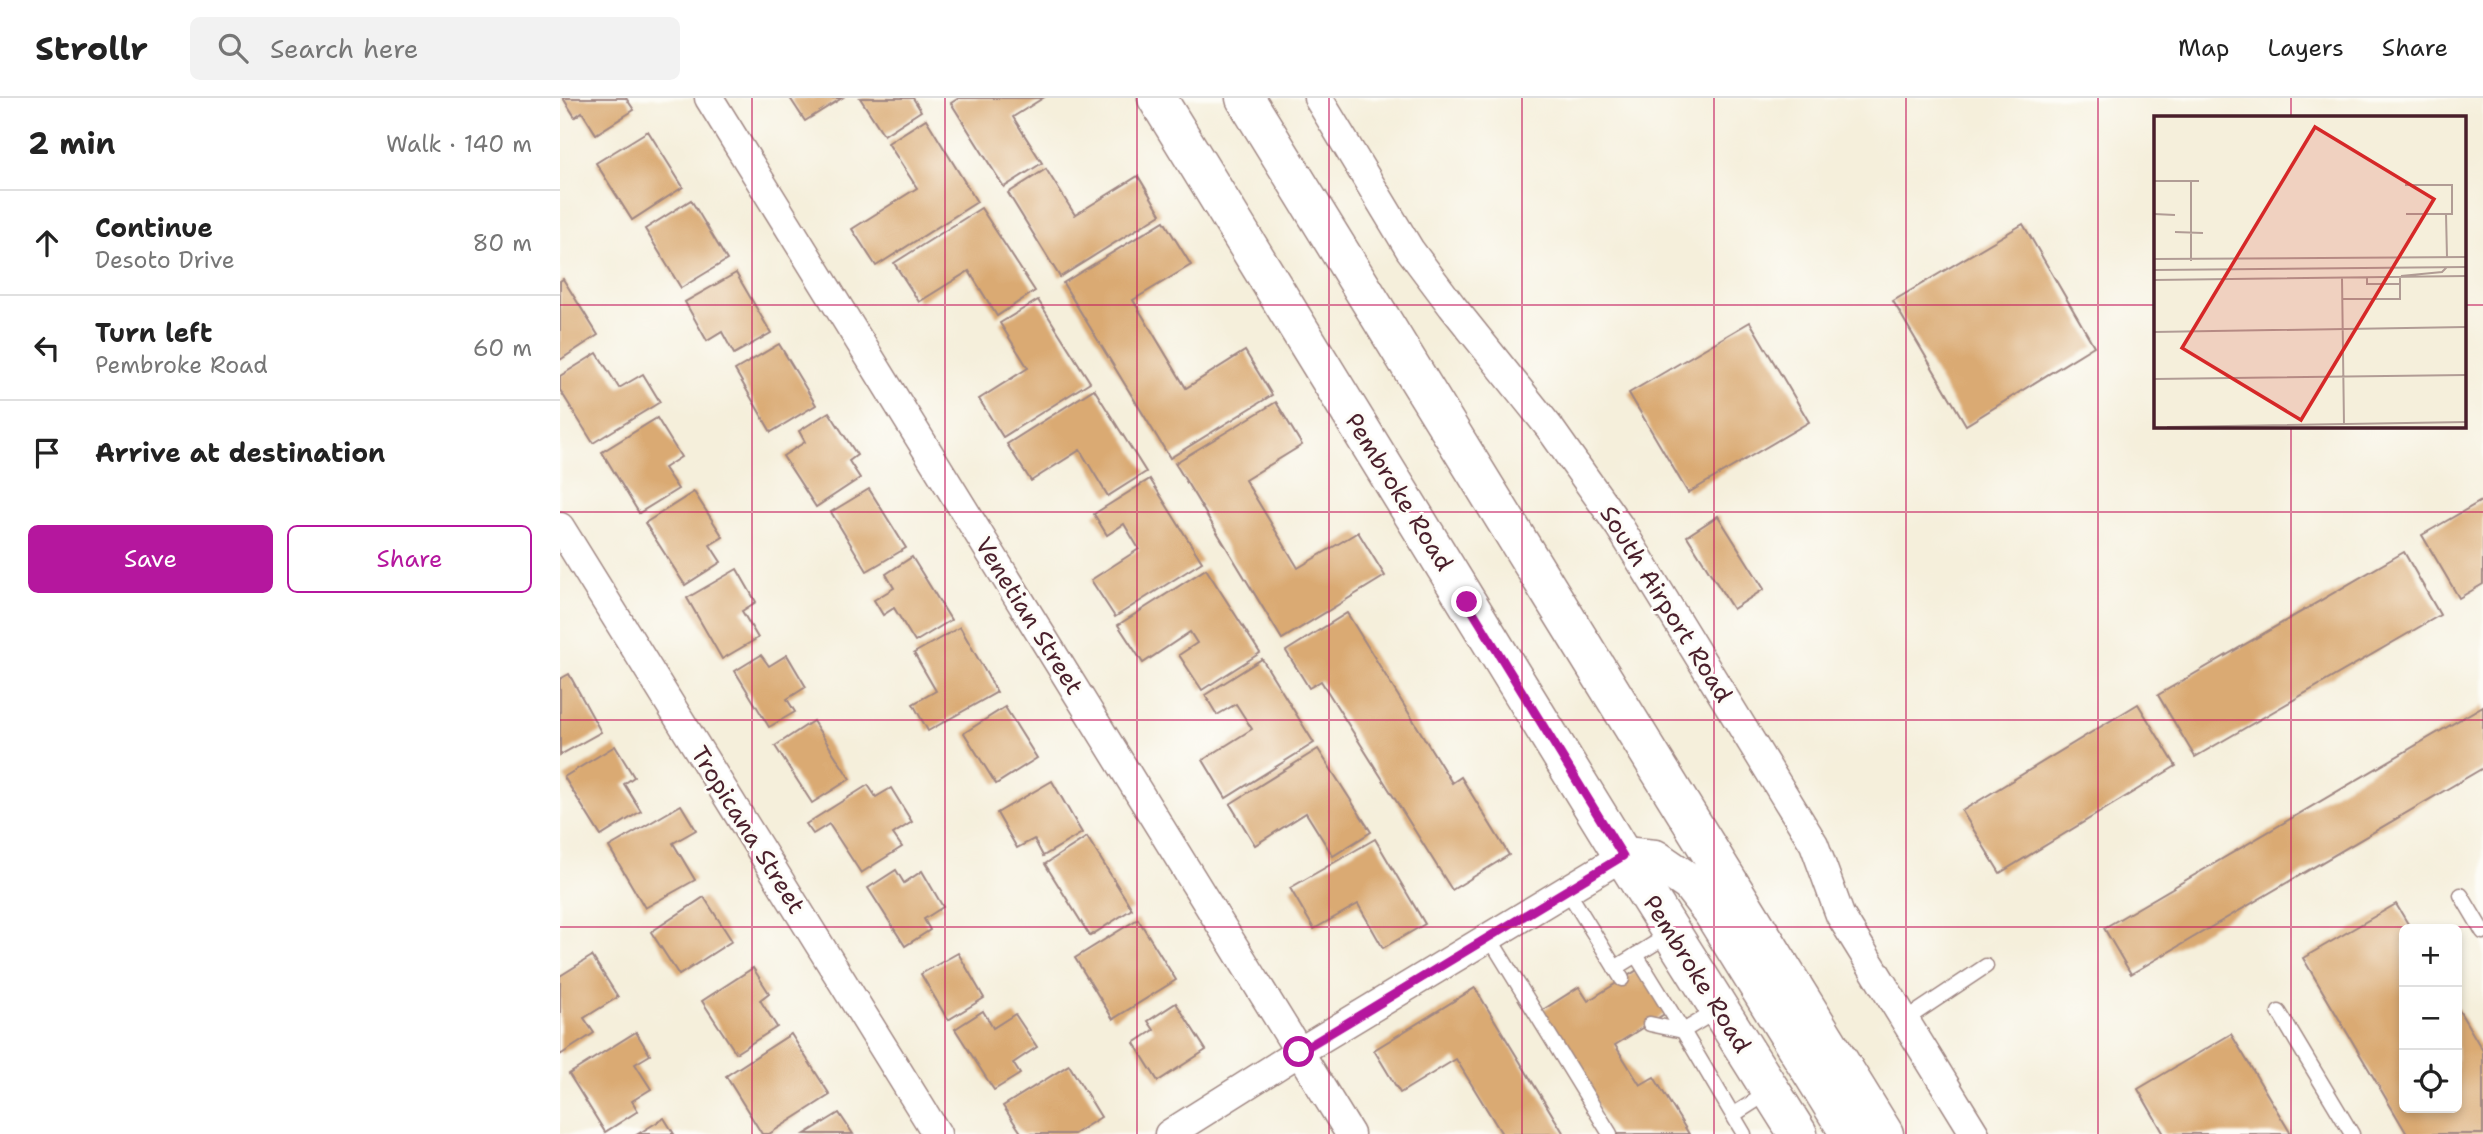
<!DOCTYPE html>
<meta charset="utf-8">
<style>
body{margin:0;font-family:"Shantell Sans",sans-serif;background:#f2f2f2;color:#222}
.controls{position:absolute;right:21px;bottom:21px;display:grid;overflow:hidden;border-radius:10px;box-shadow:0 4px 10px #0003}
.controls button{width:63px;height:63px;display:grid;place-items:center;padding:0;border:0;border-bottom:2px solid #e0e0e0;background:#fff;color:#222;font:35px sans-serif}
.stop{position:absolute;width:21px;height:21px;margin:-16px;border:5px solid #b5179e;border-radius:50%;background:#fff}
.stop.end{background:#b5179e;border-color:#fff;box-shadow:0 2px 7px #0008}
.list{margin:0;padding:0;list-style:none}
h2{display:flex;justify-content:space-between;align-items:center;height:91px;margin:0;padding:0 28px;font-size:30px}
h2 small{font-size:23px;font-weight:400;color:#767676}
.list li{display:grid;grid-template-columns:46px 1fr auto;gap:21px;align-items:center;box-sizing:border-box;height:105px;padding:0 28px;border-top:2px solid #e0e0e0}
.list b{display:block;font-size:26px;white-space:nowrap}
.list p{margin:0;font-size:23px;white-space:nowrap;color:#767676}
.list em{font-size:23px;font-style:normal;color:#767676}
.actions{display:flex;gap:14px;padding:21px 28px}
.actions a{flex:1;padding:16px 0;border:2px solid #b5179e;border-radius:10px;text-align:center;font-size:24px;color:#b5179e}
.actions .main{background:#b5179e;color:#fff}
.icon{flex:none;width:38px;height:38px;fill:none;stroke:currentColor;stroke-width:2;stroke-linecap:round;stroke-linejoin:round}
.map{position:relative;flex:none;width:1923px;height:1036px;overflow:hidden}
header{display:flex;align-items:center;gap:42px;box-sizing:border-box;height:98px;padding:0 35px;background:#fff;border-bottom:2px solid #e0e0e0}
header strong{font-size:33px}
nav{display:flex;gap:38px;margin-inline-start:auto;font-size:24px}
.search{width:490px;height:63px;background:#f2f2f2;display:flex;align-items:center;gap:18px;box-sizing:border-box;padding:0 24px;border-radius:10px;color:#767676;font-size:26px}
main{display:flex}
aside{flex:1;background:#fff}
.map>svg:first-child{display:block}
.building{fill:#daaa73}
.lines{fill:none;stroke-linecap:round;stroke-linejoin:round}
.service-casing{stroke:#a08783;stroke-width:17}
.minor-casing{stroke:#a08783;stroke-width:31}
.secondary-casing{stroke:#a08783;stroke-width:41}
.service{stroke:#fff;stroke-width:14}
.minor{stroke:#fff;stroke-width:28}
.secondary{stroke:#fff;stroke-width:38}
.route{stroke:#b5179e;stroke-width:9}
.grid{fill:none;stroke:#c2185b;stroke-width:2;stroke-opacity:0.55}
.labels{text-anchor:middle;stroke-width:6;stroke-linejoin:round;paint-order:stroke}
.street-label{font-size:24px;fill:#4a1f2b;stroke:#fdfcf7}
.inset-road{fill:none;stroke:#b19c95;stroke-width:2}
.view{fill:#d62828;fill-opacity:0.15;stroke:#d62828;stroke-width:3.5}
.inset-edge{fill:none;stroke:#4a1f2b;stroke-width:3.5}
</style>
<header>
<strong>Strollr</strong>
<div class="search"><svg class="icon" aria-label="search" viewBox="0 0 24 24"><circle cx="10" cy="10" r="6"/><path d="M15 15l6 6"/></svg>Search here</div>
<nav><a>Map</a><a>Layers</a><a>Share</a></nav>
</header>
<main>
<aside>
<h2>2 min<small>Walk · 140 m</small></h2>
<ul class="list">
<li><svg class="icon" aria-label="ahead" viewBox="0 0 24 24"><path d="M12 20V5M6 11l6-6 6 6"/></svg><div><b>Continue</b><p>Desoto Drive</p></div><em>80 m</em></li>
<li><svg class="icon" aria-label="left" viewBox="0 0 24 24"><path d="M17 20v-9H6M10 6l-5 5 5 5"/></svg><div><b>Turn left</b><p>Pembroke Road</p></div><em>60 m</em></li>
<li><svg class="icon" aria-label="arrive" viewBox="0 0 24 24"><path d="M6 21V4h12l-3 4 3 4H6"/></svg><div><b>Arrive at destination</b></div></li>
</ul>
<div class="actions"><a class="main">Save</a><a>Share</a></div>
</aside>
<div class="map">
<svg width="1923" height="1036" viewBox="0 0 1923 1036">
<rect width="100%" height="100%" fill="#fdfcf7"/>
<filter id="ink" filterUnits="userSpaceOnUse"><feTurbulence type="fractalNoise" baseFrequency=".0143" numOctaves="2"/><feDisplacementMap in="SourceGraphic" scale="14" xChannelSelector="R" yChannelSelector="G"/><feConvolveMatrix kernelMatrix="1 2 1 2 8 2 1 2 1" color-interpolation-filters="sRGB"/></filter>
<filter id="wash" filterUnits="userSpaceOnUse"><feTurbulence type="fractalNoise" baseFrequency=".00686" numOctaves="4" result="noise"/><feDisplacementMap in="SourceGraphic" scale="28" xChannelSelector="R" yChannelSelector="G"/><feGaussianBlur stdDeviation="1.57" result="paint"/><feColorMatrix in="noise" values="0 0 0 0 0 0 0 0 0 0 0 0 0 0 0 0 0 1.4 0 .05"/><feComposite in="paint" operator="in"/></filter>
<g filter="url(#wash)">
<rect width="100%" height="100%" fill="#f5efdb"/>
<g id="blocks">
<g class="building">
<path d="M3,0h63l8,12 -38,24 -14,-22 -7,5z"/>
<path d="M230,0h52l-37,23z"/>
<path d="M300,0h53l8,13 -37,24z"/>
<path d="M399,0h84l-30,19 29,46 -38,24 -53,-84z"/>
<path d="M366,21l51,83 -101,64 -24,-37 65,-41 -29,-45z"/>
<path d="M88,33l35,56 -51,33 -36,-57z"/>
<path d="M486,71l29,46 63,-39 23,38 -101,63 -52,-84z"/>
<path d="M131,102l36,60 -46,28 -36,-59z"/>
<path d="M421,110l54,83 -38,25 -28,-45 -50,31 -25,-39z"/>
<path d="M604,123l27,44 -58,35 53,88 59,-37 27,44 -102,63 -107,-175z"/>
<path d="M1463,126l71,122 -128,79 -73,-124z"/>
<path d="M176,175l35,60 -37,21 -12,-22 -15,9 -22,-39z"/>
<path d="M3,181l35,56 -38,25v-79z"/>
<path d="M478,202l52,82 -87,55 -24,-38 49,-31 -28,-45z"/>
<path d="M1190,224l59,100 -121,71 -59,-100z"/>
<path d="M219,246l37,61 -45,27 -36,-62z"/>
<path d="M37,255l22,35 24,-14 17,28 -67,41 -33,-53v-14z"/>
<path d="M534,291l52,83 -38,24 -28,-46 -49,31 -24,-37z"/>
<path d="M716,304l26,43 -57,35 53,88 60,-36 27,44 -103,63 -107,-176z"/>
<path d="M269,314l28,43 -8,6 11,17 -44,29 -33,-51 22,-14 -6,-11z"/>
<path d="M97,320l24,39 -17,11 14,21 -39,24 -37,-61z"/>
<path d="M590,381l52,83 -87,55 -24,-37 48,-31 -15,-25 -17,11 -13,-21z"/>
<path d="M309,391l37,59 -39,23 -36,-59z"/>
<path d="M134,394l29,45 -13,8 11,17 -36,23 -40,-62z"/>
<path d="M1923,402v84l-24,14 -37,-63z"/>
<path d="M1158,418l46,73 -31,20 -46,-73z"/>
<path d="M1844,454l36,63 -245,142 -37,-62z"/>
<path d="M352,459l39,63 -36,22 -21,-34 -11,7 -9,-15 20,-12 -8,-14z"/>
<path d="M177,471l19,33 -14,9 16,27 -36,21 -35,-61z"/>
<path d="M646,471l54,84 -58,37 -23,-35 18,-12 -7,-11 -47,31 -25,-38z"/>
<path d="M787,515l105,170 9,-6 48,78 -57,35 -131,-209 -12,7 -23,-37z"/>
<path d="M400,529l37,65 -69,39 -15,-27 23,-13 -22,-38z"/>
<path d="M201,557l8,11 18,-11 19,32 -19,12 8,13 -26,15 -34,-56z"/>
<path d="M702,561l52,84 -88,55 -23,-38 49,-31 -16,-25 -19,11 -12,-20z"/>
<path d="M9,576l32,58 -41,23v-76z"/>
<path d="M1578,606l38,62 -176,107 -38,-62z"/>
<path d="M1923,608v62l-352,206 -27,-46z"/>
<path d="M445,609l32,51 -41,26 -32,-51z"/>
<path d="M253,623l37,58 -38,24 -37,-57z"/>
<path d="M55,648l19,31 -10,7 17,27 -40,25 -37,-59z"/>
<path d="M758,651l53,83 -38,24 -27,-43 -51,32 -25,-41z"/>
<path d="M492,683l30,52 -39,23 -9,-17 -17,9 -20,-35z"/>
<path d="M308,687l8,12 15,-9 21,34 -19,12 9,13 -41,26 -32,-49 -16,10 -7,-10z"/>
<path d="M121,707l15,25 -23,13 22,37 -50,28 -36,-61z"/>
<path d="M527,739l45,72 -42,27 -45,-72z"/>
<path d="M815,741l50,85 -42,24 -25,-44 -44,25 -24,-41z"/>
<path d="M336,772l8,13 18,-12 21,36 -19,12 6,11 -25,16 -37,-58z"/>
<path d="M144,799l28,44 -53,34 -28,-43z"/>
<path d="M1836,806l15,25h-7v179h53v-101l26,44v83h-76l-104,-176z"/>
<path d="M578,821l38,61 -63,39 -38,-61z"/>
<path d="M398,855l26,45 -36,22 -27,-46z"/>
<path d="M32,858l26,41 -34,21 10,15 -34,22v-79z"/>
<path d="M193,870l16,25 -9,7 17,27 -41,26 -34,-52z"/>
<path d="M1079,871l27,44 -51,32 25,40 14,-8 35,57h-74l-74,-123 38,-24 9,14z"/>
<path d="M915,890l89,146h-62l-46,-75 -56,34 -26,-43z"/>
<path d="M616,905l30,47 -48,31 -24,-38 20,-13 -6,-9z"/>
<path d="M423,913l10,17 22,-14 22,33 -24,16 7,11 -26,16 -39,-61z"/>
<path d="M76,934l14,23 -15,9 16,25 -19,12 6,10 -33,21 -36,-58z"/>
<path d="M231,936l39,61 -61,39h-7l-36,-58z"/>
<path d="M1671,936l60,100h-127l-26,-45z"/>
<path d="M509,967l32,52 -27,17h-52l-19,-28z"/>
<path d="M279,1015l14,21h-48z"/>
<path d="M104,1020l10,16h-36z"/>
</g>
</g>
</g>
<g filter="url(#ink)">
<use href="#blocks" fill-opacity="0" stroke="#a08783" stroke-width="2"/>
<g class="lines">
<defs>
<g id="service">
<path d="M1007,792l55,89"/>
<path d="M1901,797l22,37"/>
<path d="M929,839l121,197"/>
<path d="M1076,857l47,76"/>
<path d="M1055,870l55,-34"/>
<path d="M1158,912l-35,21 61,103"/>
<path d="M1719,914l73,122"/>
<path d="M1345,922l81,-54"/>
<path d="M1090,926l33,7"/>
<path d="M1173,1017l36,-23"/>
</g>
<g id="minor">
<path d="M149,0l641,1036"/>
<path d="M758,0l92,152 42,56 97,121 70,99 195,318 26,71 135,219"/>
<path d="M0,429l377,607"/>
<path d="M609,1036l130,-82 324,-196"/>
</g>
<g id="secondary">
<path d="M597,0l466,758 175,278"/>
<path d="M685,0l639,1036"/>
<path d="M1063,758l32,3 35,24 23,30 137,221"/>
</g>
</defs>
<use href="#service" class="service-casing"/>
<use href="#minor" class="minor-casing"/>
<use href="#secondary" class="secondary-casing"/>
<use href="#service" class="service"/>
<use href="#minor" class="minor"/>
<use href="#secondary" class="secondary"/>
</g>
</g>
<g class="lines" filter="url(#ink)">
<path class="route" d="M739,954l324,-196 -156,-254"/>
</g>
<path class="grid" d="M192,0v1036M385,0v1036M577,0v1036M769,0v1036M962,0v1036M1154,0v1036M1346,0v1036M1538,0v1036M1731,0v19M0,207h1596M1904,207h19M1731,327v709M0,414h1923M0,622h1923M0,829h1923"/>
<g class="labels">
<g class="street-label">
<text transform="translate(839 394) rotate(58)" y="8">Pembroke Road</text>
<text transform="translate(1106 506) rotate(58)" y="8">South Airport Road</text>
<text transform="translate(469 518) rotate(58)" y="8">Venetian Street</text>
<text transform="translate(188 732) rotate(58)" y="8">Tropicana Street</text>
<text transform="translate(1137 876) rotate(58)" y="8">Pembroke Road</text>
</g>
</g>
<g transform="translate(1594 18)">
<rect width="312" height="312" fill="#f5efdb"/>
<path class="inset-road" d="M0,65h45M251,69h47v29h-6M0,98l21,1M252,98h40l1,43M21,116l28,1M0,143l312,-2M37,145v-80M0,154l312,-3M247,160l41,-4 5,-5M188,162l2,147M213,162v6h33M0,164l312,-4M188,183h58v-22M0,216l312,-5M0,263l312,-4M13,311l299,-5"/>
<path class="view" d="M161,11l119,72 -133,221 -119,-72z"/>
<rect width="312" height="312" class="inset-edge"/>
</g>
</svg>
<div class="controls">
<button>+</button>
<button>−</button>
<button><svg class="icon" aria-label="locate" viewBox="0 0 24 24"><circle cx="12" cy="12" r="6"/><path d="M12 2v4M12 18v4M2 12h4M18 12h4"/></svg></button>
</div>
<div class="stop" style="left:739px;top:954px"></div>
<div class="stop end" style="left:907px;top:504px"></div>
</div>
</main>
